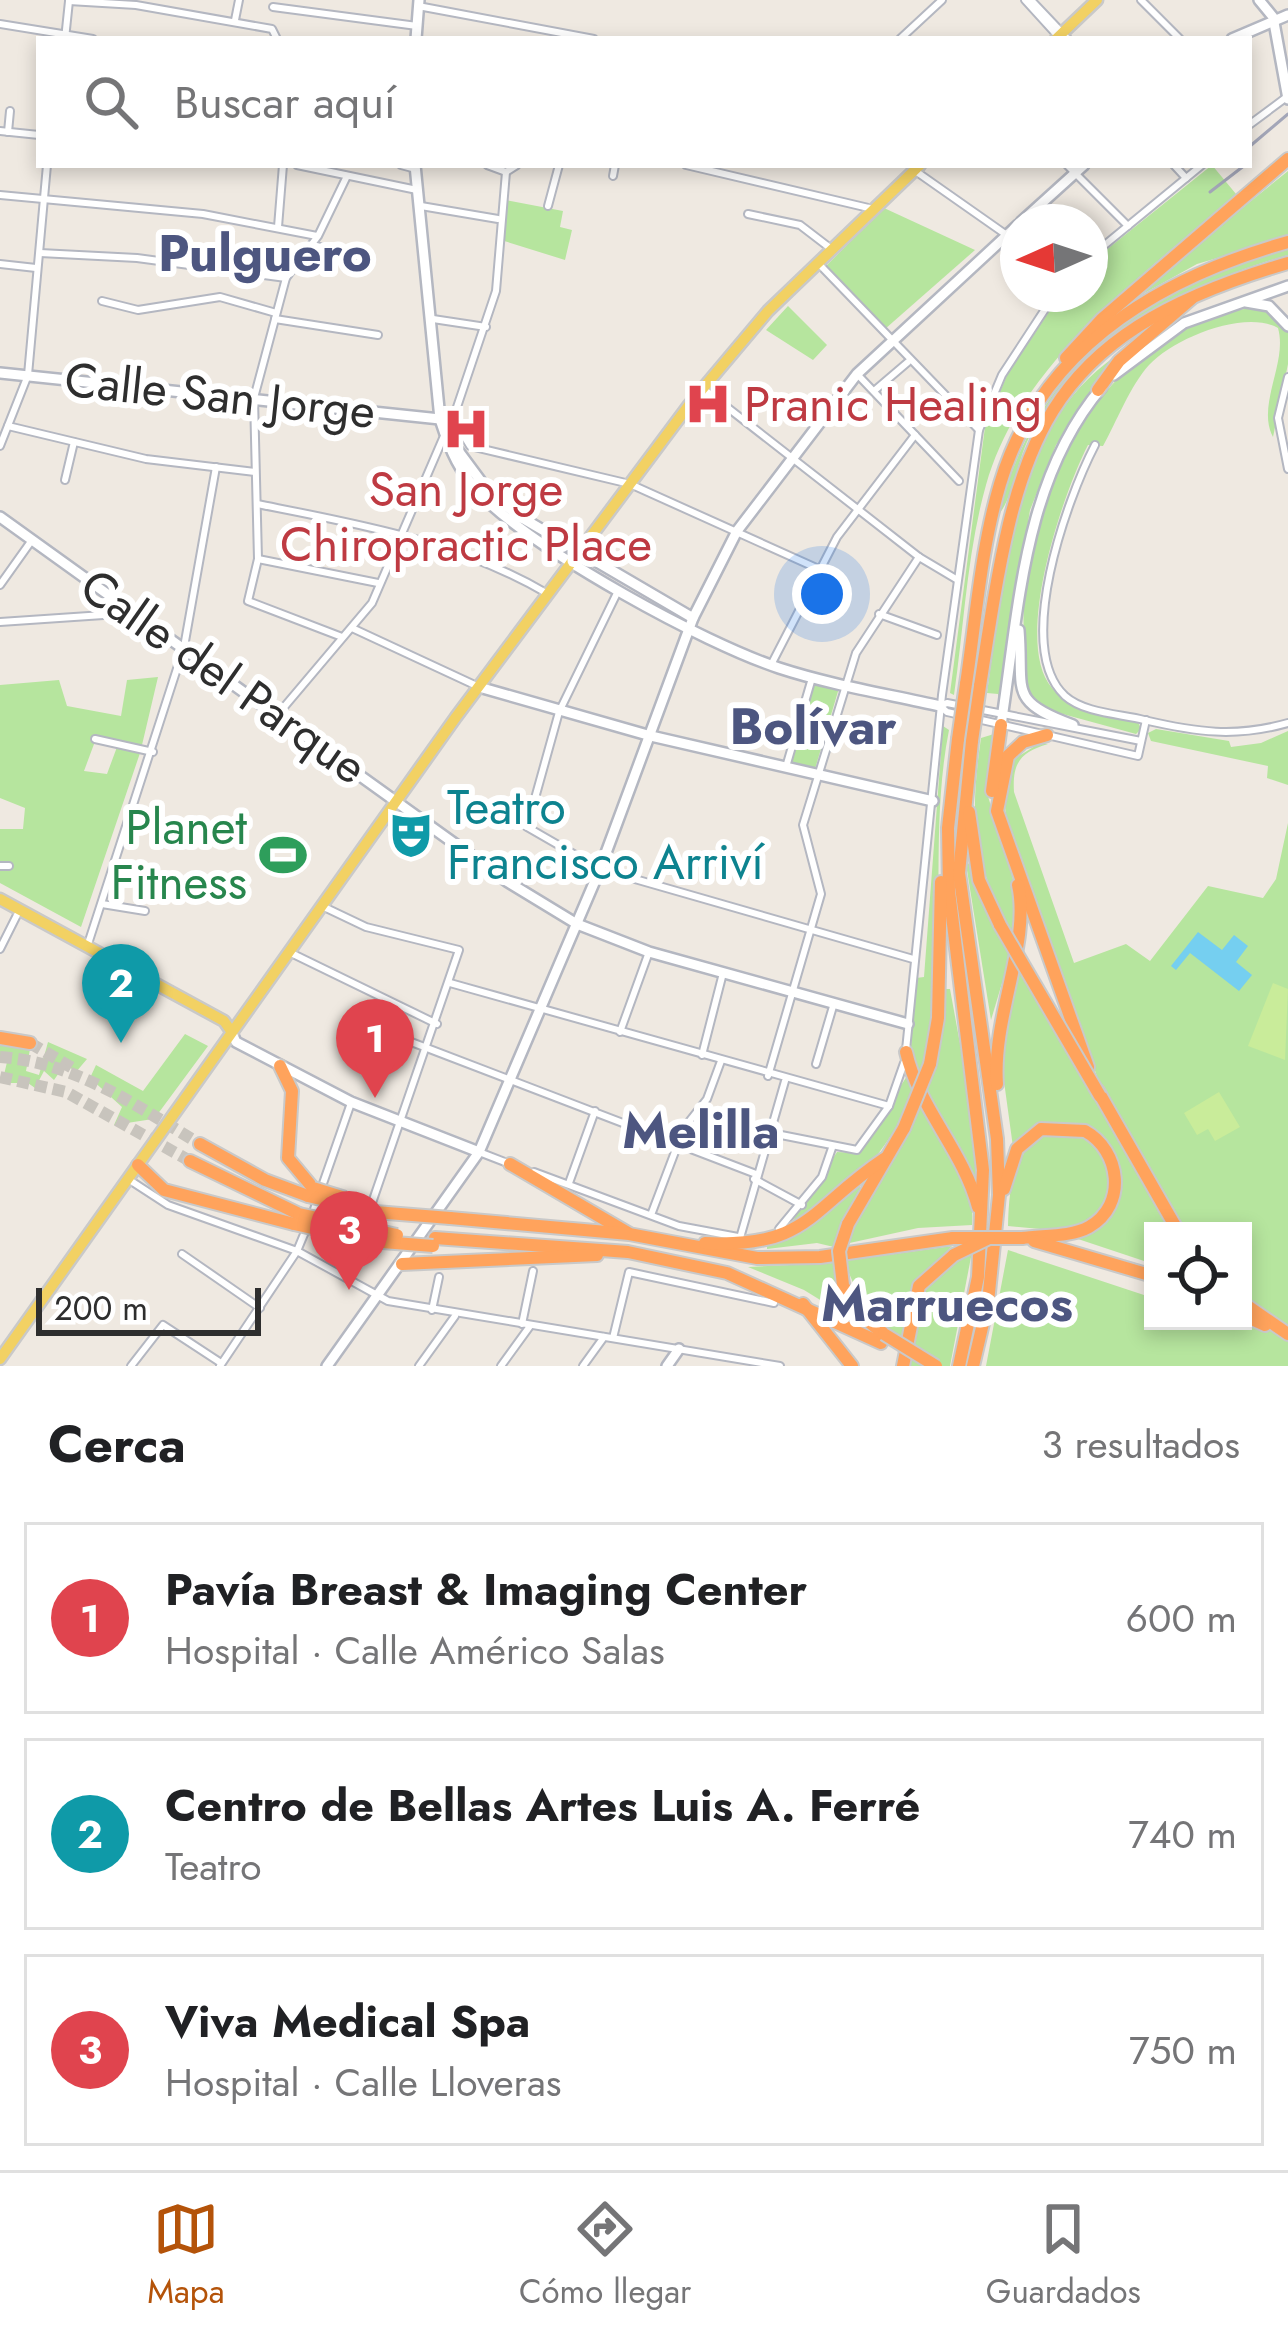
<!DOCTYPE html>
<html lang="es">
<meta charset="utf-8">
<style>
body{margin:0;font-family:Jost,sans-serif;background:#f6f6f6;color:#202124}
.controls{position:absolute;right:36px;bottom:36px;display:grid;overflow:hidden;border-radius:0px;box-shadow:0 6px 18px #0003}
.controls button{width:108px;height:108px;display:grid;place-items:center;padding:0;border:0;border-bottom:3px solid #e0e0e0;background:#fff;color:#202124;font:60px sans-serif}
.compass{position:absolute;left:1000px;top:204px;width:108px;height:108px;border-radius:50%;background:#fff;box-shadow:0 6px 18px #0003;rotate:267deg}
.scale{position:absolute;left:36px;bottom:30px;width:225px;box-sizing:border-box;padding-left:12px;border:6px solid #2e2e2e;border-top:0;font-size:33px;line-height:42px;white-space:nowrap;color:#2e2e2e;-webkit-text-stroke:9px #fff;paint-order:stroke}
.you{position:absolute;left:822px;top:594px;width:42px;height:42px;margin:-30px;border:9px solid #fff;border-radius:50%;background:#1a73e8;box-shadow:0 0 0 18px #1a73e833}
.badge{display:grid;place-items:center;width:78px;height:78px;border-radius:50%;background:#b45309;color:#fff;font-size:39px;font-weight:700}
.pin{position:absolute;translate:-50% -99px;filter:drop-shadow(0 3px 6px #0008)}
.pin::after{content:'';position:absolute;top:63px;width:42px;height:36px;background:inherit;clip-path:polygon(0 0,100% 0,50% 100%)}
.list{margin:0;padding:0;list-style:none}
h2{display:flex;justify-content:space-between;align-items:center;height:156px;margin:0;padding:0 48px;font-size:51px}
h2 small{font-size:39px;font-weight:400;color:#757577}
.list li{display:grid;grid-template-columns:78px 1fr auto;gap:36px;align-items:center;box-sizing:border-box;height:192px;margin:0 24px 24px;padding:0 24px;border:3px solid #e0e0e0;border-radius:0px}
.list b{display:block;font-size:45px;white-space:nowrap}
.list p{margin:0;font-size:39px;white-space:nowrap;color:#757577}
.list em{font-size:39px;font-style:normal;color:#757577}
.icon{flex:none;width:66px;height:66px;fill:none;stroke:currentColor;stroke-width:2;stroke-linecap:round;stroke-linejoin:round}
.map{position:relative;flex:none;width:1288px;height:1366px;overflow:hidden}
.search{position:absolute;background:#fff;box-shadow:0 6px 18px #0003;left:36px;right:36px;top:36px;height:132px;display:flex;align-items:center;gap:30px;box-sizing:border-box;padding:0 42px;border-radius:0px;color:#757577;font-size:45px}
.sheet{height:804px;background:#fff}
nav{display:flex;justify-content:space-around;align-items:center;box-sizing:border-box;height:168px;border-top:3px solid #e0e0e0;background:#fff;font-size:33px;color:#757577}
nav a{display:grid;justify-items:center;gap:6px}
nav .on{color:#b45309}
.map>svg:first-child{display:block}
.green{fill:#b6e59e}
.pitch{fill:#c9ec9a}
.water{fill:#75cff0}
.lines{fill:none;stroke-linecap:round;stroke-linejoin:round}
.highway-tunnel{stroke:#c8c4bd;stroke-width:12;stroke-dasharray:12 6;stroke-linecap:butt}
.street-casing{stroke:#b4b7c1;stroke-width:10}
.secondary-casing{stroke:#b4b7c1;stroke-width:14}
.primary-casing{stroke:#c9c9c9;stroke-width:15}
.highway-casing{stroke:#c9c9c9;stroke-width:16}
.street{stroke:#fff;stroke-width:6}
.secondary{stroke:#fff;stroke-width:9}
.primary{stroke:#f2d163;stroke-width:10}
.highway{stroke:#ffa35c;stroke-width:12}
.rail{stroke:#a3a6b8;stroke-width:3}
.highway-bridge-casing{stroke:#c9c9c9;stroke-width:16;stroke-linecap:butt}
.highway-bridge{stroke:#ffa35c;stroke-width:12}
.labels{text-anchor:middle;stroke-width:12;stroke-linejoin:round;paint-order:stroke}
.street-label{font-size:48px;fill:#2e2e2e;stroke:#fff}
.health-label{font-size:48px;fill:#be3a42;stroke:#fff;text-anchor:start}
.culture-label{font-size:48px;fill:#0d838f;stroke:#fff;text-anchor:start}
.leisure-label{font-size:48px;fill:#27864d;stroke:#fff;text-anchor:end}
.neighbourhood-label{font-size:51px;font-weight:bold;fill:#4d5680;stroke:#fff}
</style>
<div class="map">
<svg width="1288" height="1366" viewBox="0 0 1288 1366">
<rect width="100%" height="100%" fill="#efe9e1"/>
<g class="green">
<path d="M1212,165l24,29c-92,82 -215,166 -250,291 -19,67 -22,141 -32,210l-4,-2 35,-266 23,-54 53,-79h29v-31z"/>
<path d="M1288,171v66l-91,27 -74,41z"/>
<path d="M506,200l57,11 -3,16 12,3 -7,30 -64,-20z"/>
<path d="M884,208l91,42 -90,79 -59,-63z"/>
<path d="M1288,249v6c-105,30 -201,82 -257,179 -13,22 -19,69 -34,82 43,-153 141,-228 291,-267z"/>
<path d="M788,306l39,39 -14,15 -47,-30z"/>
<path d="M1251,308l22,5 15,17v34l-15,73c-17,-32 15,-74 5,-109 -33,-19 -104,10 -129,37 -19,21 -32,56 -46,81l-15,-1c-25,48 -76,197 -36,243 20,25 56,27 86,34l3,7 -5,5 -99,-27c-18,-21 -12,-44 -13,-70 -8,-138 79,-308 227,-329z"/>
<path d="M1116,356l-60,89 -26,65 -31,191 -1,-7 -11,-1c17,-114 23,-265 129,-337z"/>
<path d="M158,677l-16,68 -45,-9 -13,35 23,3 10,-27 23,6 -59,174 -81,-44v-54h23l2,-21 -25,-10v-113l59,-5 8,26 54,10 6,-36z"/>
<path d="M815,682l24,6 -24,81 -25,-7z"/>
<path d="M943,726l6,4c-23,116 5,241 -31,352l-7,-35 5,-69 8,-1z"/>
<path d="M1156,729l73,12 2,6 30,-4 27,-12v54l-21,-7 1,-12 -117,-25 -3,-8z"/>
<path d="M994,734l-7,59 29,96 -1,48c-43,-74 -46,-115 -34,-199z"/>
<path d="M1040,743l8,1c-26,8 -36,17 -34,48l60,171 52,-19 24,17 58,-75 55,12 13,-19 12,-56v543h-302l22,-116 145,48v23h90v-90h-58l-86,-149 -92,-259 -4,-32 11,-32z"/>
<path d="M972,863l39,90 -20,67 -25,-156z"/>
<path d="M1016,962l156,269h-19v33l-102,-34 -43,-4c1,-38 4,-77 43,-95l-3,-9 -35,25 -14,-102z"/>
<path d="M945,989h5l21,115 6,75 -52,-82 13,-39z"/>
<path d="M185,1034l23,12 -48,65 -7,8 -39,6 8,-18 -32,-29 6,-13 47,26z"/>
<path d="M48,1042l39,17 -11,13 -11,-8 -11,16 -10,-9 -9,17 -7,-5h-26l6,-25 -8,-1v-14l30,6 -4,22 13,4z"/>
<path d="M907,1076l7,16c-24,57 -65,105 -122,130l45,-70 21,1z"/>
<path d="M921,1106c23,36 56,74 51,119l-54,3 -73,16z"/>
<path d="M856,1185l7,4 -29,58 -17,-4 -50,6v-5l36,-14z"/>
<path d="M952,1246l-39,43 -12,50 -35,-25 -22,-53z"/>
<path d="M972,1252l-22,114h-44c8,-48 13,-95 66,-114z"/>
<path d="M833,1263l10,36 39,39 -78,-48 -56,-23z"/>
</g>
<g class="pitch">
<path d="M1273,983l15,6 -3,71 -37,-14z"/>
<path d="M1219,1092l21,35 -25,14 -7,-12 -11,6 -13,-22z"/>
</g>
<path class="water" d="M1198,932l24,18 12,-15 14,11 -12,16 16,13 -13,16 -49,-38 -14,17 -5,-4z"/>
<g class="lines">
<g class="highway-tunnel">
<path d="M30,1043l44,26"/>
<path d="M0,1057c75,5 137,49 200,87"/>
<path d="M0,1077l66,15 124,69"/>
</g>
<defs>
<g id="street">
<path d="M1025,0l30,33"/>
<path d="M1031,0l37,39"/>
<path d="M1141,0l39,39"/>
<path d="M69,1l67,4 136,24 5,10"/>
<path d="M418,6l176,33"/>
<path d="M273,7l144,19"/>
<path d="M235,20l4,-20"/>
<path d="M0,24l93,15"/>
<path d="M65,39l4,-38"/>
<path d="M900,39l42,-39"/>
<path d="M1249,125l39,-29"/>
<path d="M0,131l39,4"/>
<path d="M8,132l2,-21"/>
<path d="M297,165l120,25"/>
<path d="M401,165l15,4"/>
<path d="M487,165l19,7"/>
<path d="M686,165l187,44"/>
<path d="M1067,165l61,61"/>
<path d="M1174,165l12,13"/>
<path d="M914,170l104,73"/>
<path d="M506,172l-10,119 -40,119v13l14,23 160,38 191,86"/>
<path d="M506,172l11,-7"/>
<path d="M613,176l2,-11"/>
<path d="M0,195l203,19 114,22"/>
<path d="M421,206l77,13"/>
<path d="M548,206l11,-41"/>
<path d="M748,214l52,11 30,23"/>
<path d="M278,227l5,-62"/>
<path d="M312,245l55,13"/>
<path d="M40,253l97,5 149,20"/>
<path d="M1090,257l112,-92"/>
<path d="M0,264l36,4"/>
<path d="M819,264l160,166"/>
<path d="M102,301l36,9 82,-13 56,16"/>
<path d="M275,319l103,16"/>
<path d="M433,319l53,8"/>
<path d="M857,374l102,107"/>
<path d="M1288,377l-10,41 10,51"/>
<path d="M705,390l214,167 37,22"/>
<path d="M874,391l34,-29"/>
<path d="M8,426l138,33 109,13"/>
<path d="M1095,445c-28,54 -82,203 -30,251 19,17 55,18 79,24 52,12 91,18 144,3"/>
<path d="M0,446l28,-71 19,-210"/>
<path d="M65,480l9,-38"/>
<path d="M257,504c101,20 201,37 291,90"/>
<path d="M258,559l120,24"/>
<path d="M0,585l32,-45"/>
<path d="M618,591l-59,121 -32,115 73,42 313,90"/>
<path d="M879,614l58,21"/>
<path d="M0,622l133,-9"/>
<path d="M352,628l127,59"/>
<path d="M342,637l-94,-36 10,-42 -4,-161 32,-120 32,-42 29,-60"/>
<path d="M771,665l66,-128 78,-102"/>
<path d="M940,706l7,6 191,44 8,-36"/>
<path d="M940,706l7,-3 194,38"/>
<path d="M279,713l93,-110 72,-167"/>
<path d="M95,739l58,13"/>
<path d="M786,767l26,-89"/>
<path d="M0,866h9"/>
<path d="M102,904l43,7"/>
<path d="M324,907l42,20 93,23 -96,279"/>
<path d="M87,947l97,-300 32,-180"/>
<path d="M0,949l20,-40"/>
<path d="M291,953l146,71"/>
<path d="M450,983l439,123"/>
<path d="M372,1027l384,147"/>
<path d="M620,1032l29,-80"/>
<path d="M906,1050l36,-355 37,-265 23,-55 53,-81"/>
<path d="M702,1055l21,-82"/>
<path d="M816,1064l18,-61"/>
<path d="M768,1076l53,-182 -18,-69 53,-172 63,-96"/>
<path d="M771,1133l86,17 32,-44 15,-43"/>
<path d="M479,1152l31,12"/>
<path d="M534,1172l145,54 59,11"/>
<path d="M128,1179l40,26 129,46 91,50 392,65"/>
<path d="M754,1179l48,26"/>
<path d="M569,1183l26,-72"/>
<path d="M312,1215l39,-112"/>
<path d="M651,1215l33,-87 23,-29 14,-38"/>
<path d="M779,1229l43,-52 10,-29"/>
<path d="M740,1238l45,-157"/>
<path d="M182,1254l78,54"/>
<path d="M345,1273l13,-32"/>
<path d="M432,1310l7,-33"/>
<path d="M522,1324l11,-53"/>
<path d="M613,1338l16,-66 145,31"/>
<path d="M131,1366l32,-41 58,38"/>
<path d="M220,1366l77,-115 10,-24"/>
<path d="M419,1366l36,-50"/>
<path d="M501,1366l29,-40"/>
<path d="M583,1366l21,-29"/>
</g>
<g id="secondary">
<path d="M1259,0l14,17 15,82"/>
<path d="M416,39l3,-39"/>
<path d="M1232,39l56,-24"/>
<path d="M415,165l25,254c10,31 20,55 44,79 58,56 217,144 295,170 52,17 108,26 161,38"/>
<path d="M1021,222l63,-57"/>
<path d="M1246,302l23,4 19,20"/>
<path d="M0,373l440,46"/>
<path d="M1114,375l70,-52 104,-37"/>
<path d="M445,433l43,58 29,24 176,103"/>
<path d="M0,517l508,365 69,42 72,28 259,72"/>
<path d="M1019,630c5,61 -12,71 54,95"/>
<path d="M479,687l172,49 282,65"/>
<path d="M1001,725c18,-116 22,-245 101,-338"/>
<path d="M231,1031l5,11 115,60 128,50"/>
<path d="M327,1366l152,-214 121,-283 93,-251 44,-87 120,-157 161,-149"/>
<path d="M667,1366l12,-17"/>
</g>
<g id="primary">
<path d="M1056,39l41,-39"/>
<path d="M0,899l224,122 7,10"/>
<path d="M0,1359l456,-642 233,-312 79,-94 152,-146"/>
</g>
<g id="highway">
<path d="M1066,358l36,-39 186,-160"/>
<path d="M1098,390l21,-29 72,-62"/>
<path d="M966,684c10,-66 15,-136 34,-200 40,-136 160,-206 288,-242"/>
<path d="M980,686c37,-239 51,-348 308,-423"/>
<path d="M1047,735l-24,7 -15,14 -11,55 91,256"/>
<path d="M958,739l-10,89 1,63 34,279 -5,107 -19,89"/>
<path d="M972,741l-13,132 38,266 2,56 -11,107 -15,64"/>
<path d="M992,791l9,-66"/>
<path d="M969,812l10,68 21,45"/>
<path d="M0,1038l30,5"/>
<path d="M906,1052c13,57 57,98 72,155"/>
<path d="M930,1064l8,-46 3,-136"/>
<path d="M280,1066l12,25 -4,67 25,30"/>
<path d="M997,1084c-5,-68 34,-142 21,-199"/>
<path d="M1098,1091l80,140"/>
<path d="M200,1144l65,36 43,16"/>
<path d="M190,1161l109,53"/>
<path d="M510,1164l118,69"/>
<path d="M138,1165l26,25 130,34"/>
<path d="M1004,1189l13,-40 24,-20 44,2c35,19 43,74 4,96 -18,10 -46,8 -67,11"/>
<path d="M450,1218l179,16 128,24 63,-1 133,-19"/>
<path d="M848,1224l56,-96"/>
<path d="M435,1238l193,14 99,21 154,70"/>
<path d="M1034,1241l119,35"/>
<path d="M705,1243c104,5 104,-34 179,-84"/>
<path d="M402,1264l195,-9"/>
<path d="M843,1285l15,28 26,21"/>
<path d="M1243,1303l45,31"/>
<path d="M803,1304l49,62"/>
<path d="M1243,1315l22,10"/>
<path d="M903,1366l16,-80 35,-31"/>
</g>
</defs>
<use href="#street" class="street-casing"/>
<use href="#secondary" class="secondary-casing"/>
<use href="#primary" class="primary-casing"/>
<use href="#highway" class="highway-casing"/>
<use href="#street" class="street"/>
<use href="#secondary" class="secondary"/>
<use href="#primary" class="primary"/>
<use href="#highway" class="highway"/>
<g class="rail">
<path d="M1249,147l39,-33"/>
<path d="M1210,192l35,-27"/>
</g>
<defs>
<g id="highway-bridge">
<path d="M958,739l8,-55"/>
<path d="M972,741l8,-55"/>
<path d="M1000,925l100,171"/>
<path d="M904,1128l26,-64"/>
<path d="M313,1188l32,10"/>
<path d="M308,1196l67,16 75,6"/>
<path d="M299,1214l98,21"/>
<path d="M294,1224l76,17 63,5"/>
<path d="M953,1238h69"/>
<path d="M954,1255l35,-17"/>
<path d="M843,1285l-4,-34 9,-27"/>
<path d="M884,1334l52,32"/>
</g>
</defs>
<use href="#highway-bridge" class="highway-bridge-casing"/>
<use href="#highway-bridge" class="highway-bridge"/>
</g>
<defs>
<symbol id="hospital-bare" viewBox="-9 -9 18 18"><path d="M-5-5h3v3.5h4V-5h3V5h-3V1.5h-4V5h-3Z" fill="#e0444e" stroke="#fff" stroke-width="2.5" paint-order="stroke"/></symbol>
<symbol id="theatre-bare" viewBox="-9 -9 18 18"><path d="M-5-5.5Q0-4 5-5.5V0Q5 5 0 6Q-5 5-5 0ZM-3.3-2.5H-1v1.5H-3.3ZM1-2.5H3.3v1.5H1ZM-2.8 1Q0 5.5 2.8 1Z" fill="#0f9aa8" stroke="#fff" stroke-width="2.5" paint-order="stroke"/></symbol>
<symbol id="stadium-bare" viewBox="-9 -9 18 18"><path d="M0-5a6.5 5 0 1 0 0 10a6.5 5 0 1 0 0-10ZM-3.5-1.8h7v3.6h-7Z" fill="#2e9e5b" stroke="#fff" stroke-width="2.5" paint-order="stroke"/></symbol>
</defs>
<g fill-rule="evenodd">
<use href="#hospital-bare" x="675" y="371" width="66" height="66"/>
<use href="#hospital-bare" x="433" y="396" width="66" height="66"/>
<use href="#theatre-bare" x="378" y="802" width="66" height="66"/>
<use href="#stadium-bare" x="250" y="822" width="66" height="66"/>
</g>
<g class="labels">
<g class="street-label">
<text transform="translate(220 395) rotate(6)" y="17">Calle San Jorge</text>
<text transform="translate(224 676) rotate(35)" y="17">Calle del Parque</text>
</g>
<g class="health-label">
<text x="744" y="421">Pranic Healing</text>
<text x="466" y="506" text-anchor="middle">San Jorge<tspan x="466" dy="55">Chiropractic Place</tspan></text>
</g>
<g class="culture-label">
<text x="447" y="824">Teatro<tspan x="447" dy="55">Francisco Arriví</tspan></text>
</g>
<g class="leisure-label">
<text x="247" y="844">Planet<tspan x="247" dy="55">Fitness</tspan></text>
</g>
<g class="neighbourhood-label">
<text x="265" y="271">Pulguero</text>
<text x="813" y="744">Bolívar</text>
<text x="701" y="1148">Melilla</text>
<text x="947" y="1321">Marruecos</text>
</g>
</g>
</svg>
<div class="controls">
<button><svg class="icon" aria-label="locate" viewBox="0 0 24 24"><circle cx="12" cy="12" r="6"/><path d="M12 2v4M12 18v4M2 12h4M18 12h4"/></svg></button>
</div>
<svg class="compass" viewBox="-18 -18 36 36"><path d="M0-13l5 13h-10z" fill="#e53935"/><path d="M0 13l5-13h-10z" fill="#757577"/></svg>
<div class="scale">200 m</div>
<div class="you"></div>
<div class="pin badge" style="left:375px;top:1098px;background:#e0444e">1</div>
<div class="pin badge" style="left:121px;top:1043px;background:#0f9aa8">2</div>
<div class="pin badge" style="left:349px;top:1290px;background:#e0444e">3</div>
<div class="search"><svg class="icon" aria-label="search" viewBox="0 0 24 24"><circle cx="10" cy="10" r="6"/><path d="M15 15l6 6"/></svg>Buscar aquí</div>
</div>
<section class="sheet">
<h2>Cerca<small>3 resultados</small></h2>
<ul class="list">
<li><span class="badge" style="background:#e0444e">1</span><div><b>Pavía Breast &amp; Imaging Center</b><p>Hospital · Calle Américo Salas</p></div><em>600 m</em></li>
<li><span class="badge" style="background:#0f9aa8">2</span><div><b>Centro de Bellas Artes Luis A. Ferré</b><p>Teatro</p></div><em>740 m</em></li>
<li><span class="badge" style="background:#e0444e">3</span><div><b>Viva Medical Spa</b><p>Hospital · Calle Lloveras</p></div><em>750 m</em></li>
</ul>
</section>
<nav>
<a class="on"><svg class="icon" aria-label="map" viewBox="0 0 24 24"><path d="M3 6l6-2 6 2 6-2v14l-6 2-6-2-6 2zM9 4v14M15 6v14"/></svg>Mapa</a>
<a><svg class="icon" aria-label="directions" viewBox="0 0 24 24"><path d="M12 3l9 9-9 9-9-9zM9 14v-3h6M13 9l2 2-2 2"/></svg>Cómo llegar</a>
<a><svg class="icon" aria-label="saved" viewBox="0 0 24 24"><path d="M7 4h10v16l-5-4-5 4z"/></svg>Guardados</a>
</nav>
